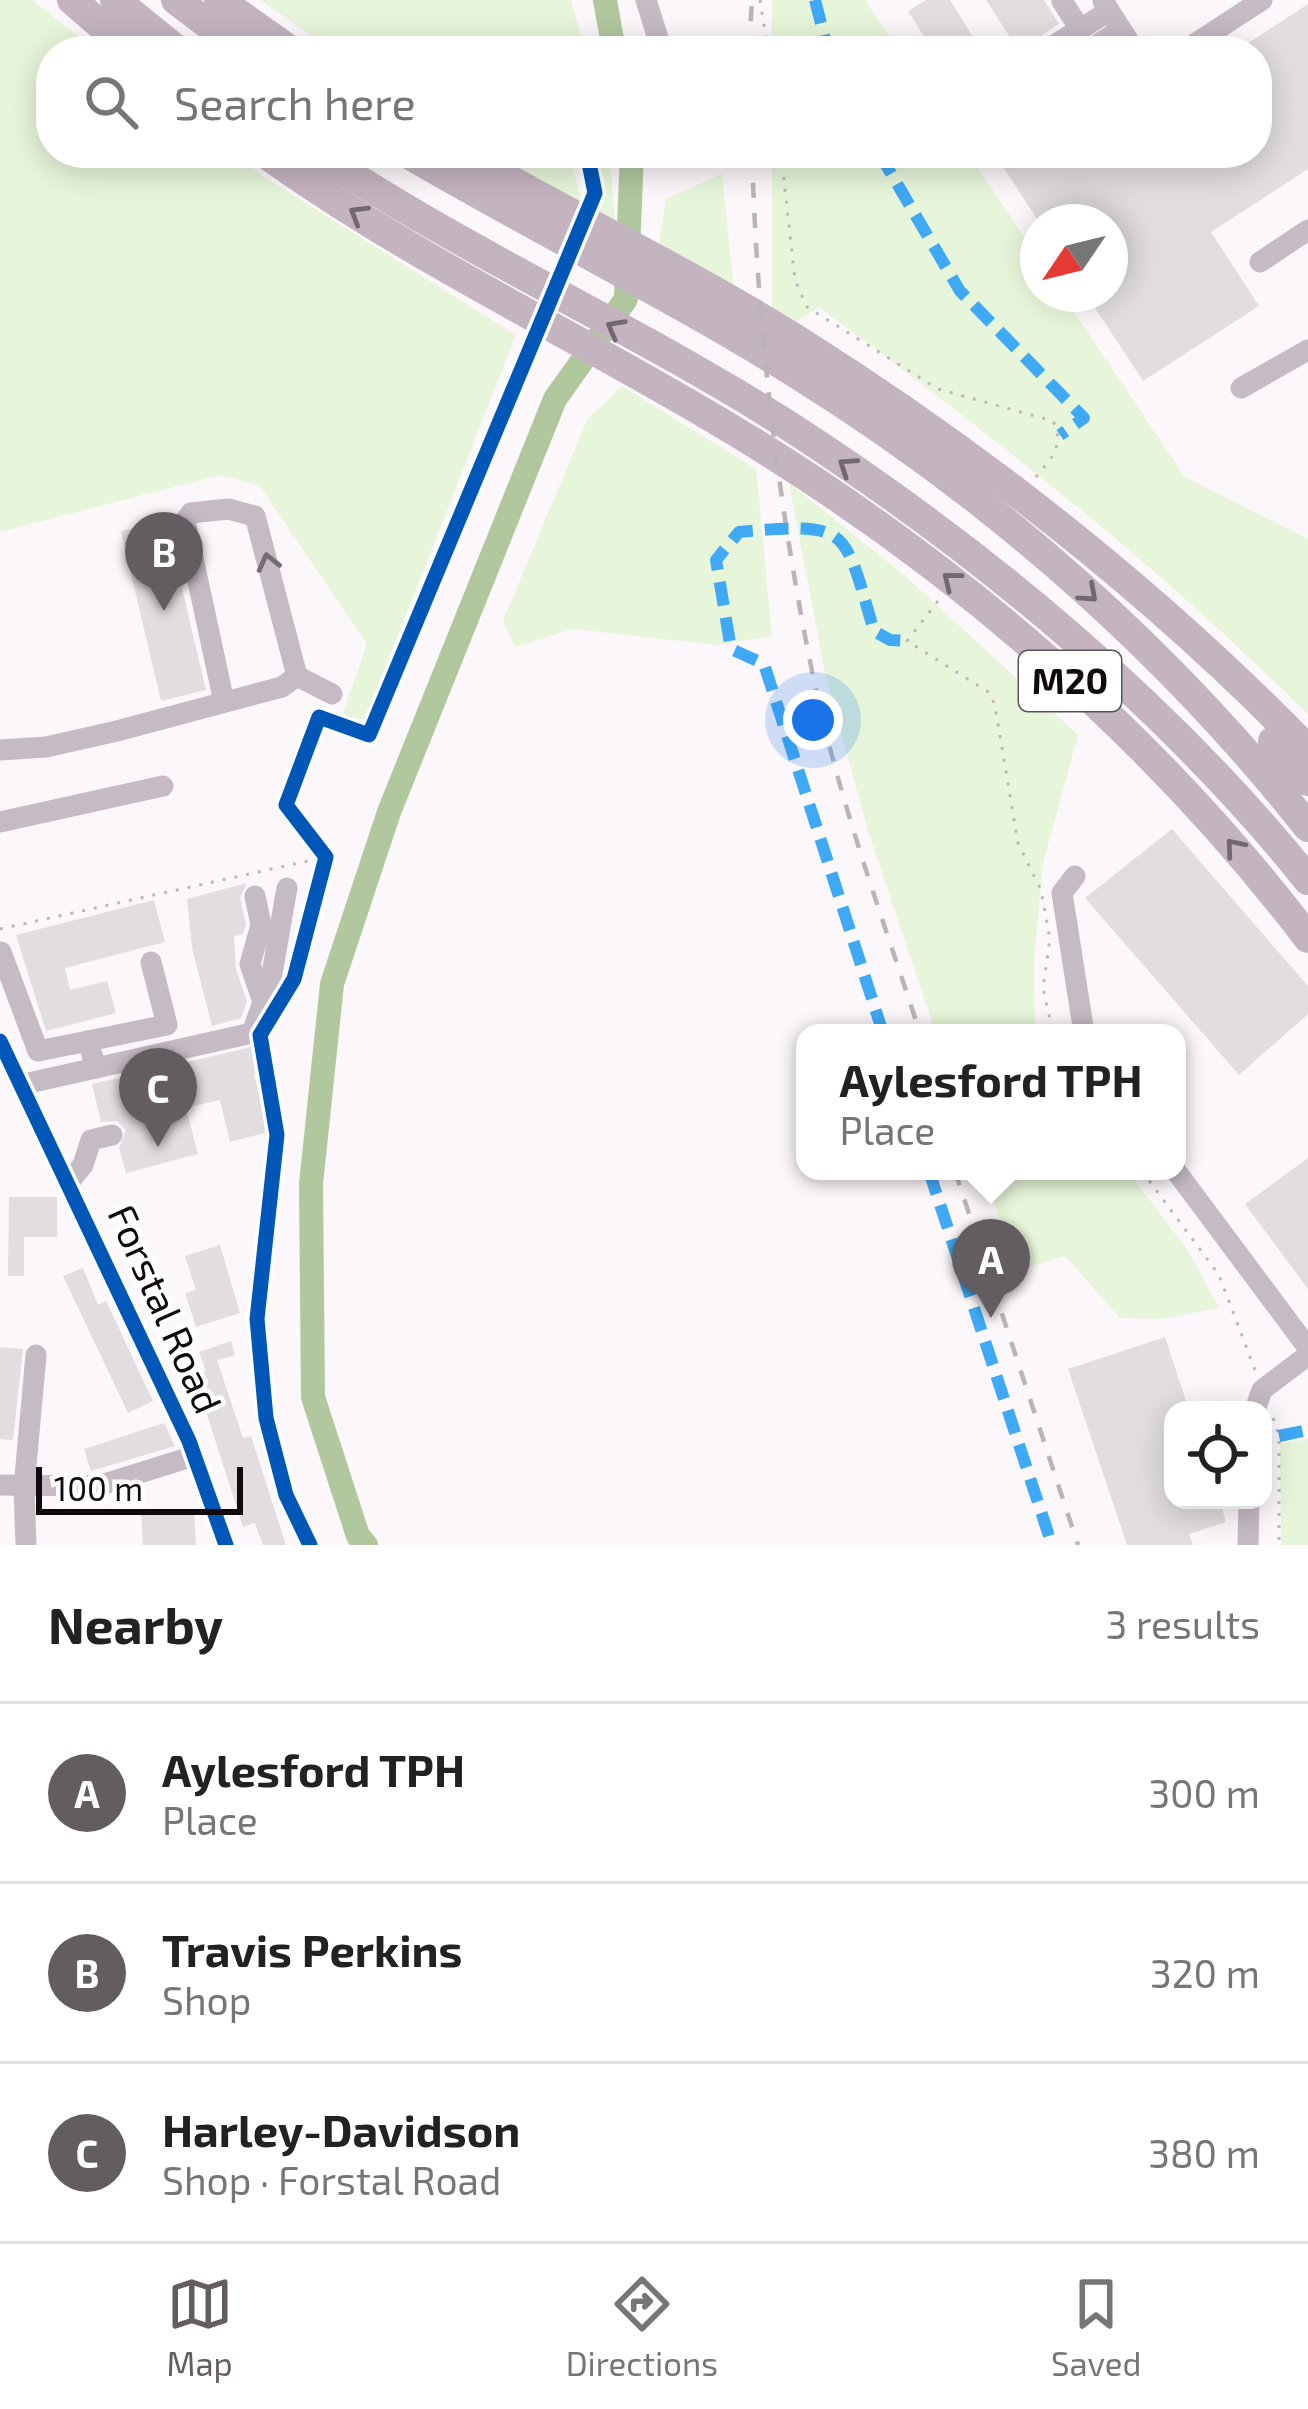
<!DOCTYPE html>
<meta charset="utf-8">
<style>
body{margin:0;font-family:"Exo 2",sans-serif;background:#f2f2f2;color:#222}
.controls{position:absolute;right:36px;bottom:36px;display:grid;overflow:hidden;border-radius:24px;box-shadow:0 6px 30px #0003}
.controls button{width:108px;height:108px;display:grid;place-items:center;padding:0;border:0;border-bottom:3px solid #e0e0e0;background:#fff;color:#222;font:60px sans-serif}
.compass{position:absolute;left:1020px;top:204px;width:108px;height:108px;border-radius:50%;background:#fff;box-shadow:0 6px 30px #0003;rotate:235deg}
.scale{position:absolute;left:36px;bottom:30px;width:207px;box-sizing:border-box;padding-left:12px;border:6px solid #100a0f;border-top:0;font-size:33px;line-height:42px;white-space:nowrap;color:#100a0f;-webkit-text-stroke:9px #fff;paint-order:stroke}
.you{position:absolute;left:813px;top:720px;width:42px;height:42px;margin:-30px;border:9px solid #fff;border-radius:50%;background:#1a73e8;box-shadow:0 0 0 18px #1a73e833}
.badge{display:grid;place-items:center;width:78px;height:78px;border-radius:50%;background:#635d61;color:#fff;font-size:39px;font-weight:700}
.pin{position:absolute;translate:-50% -99px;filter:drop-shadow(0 3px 6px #0008)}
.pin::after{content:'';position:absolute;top:63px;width:42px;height:36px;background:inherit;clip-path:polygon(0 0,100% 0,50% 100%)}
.popup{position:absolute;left:796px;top:1024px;width:390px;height:156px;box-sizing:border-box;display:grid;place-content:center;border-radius:24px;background:#fff;filter:drop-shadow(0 3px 9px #0005);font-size:39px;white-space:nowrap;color:#767676}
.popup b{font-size:45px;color:#222}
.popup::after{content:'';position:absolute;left:50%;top:100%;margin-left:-24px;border:24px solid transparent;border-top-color:#fff}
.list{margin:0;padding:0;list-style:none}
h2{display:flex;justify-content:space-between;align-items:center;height:156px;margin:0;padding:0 48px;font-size:51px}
h2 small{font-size:39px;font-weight:400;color:#767676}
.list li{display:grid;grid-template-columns:78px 1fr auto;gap:36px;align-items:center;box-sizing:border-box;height:180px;padding:0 48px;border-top:3px solid #e0e0e0}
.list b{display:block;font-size:45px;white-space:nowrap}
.list p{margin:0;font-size:39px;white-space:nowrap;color:#767676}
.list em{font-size:39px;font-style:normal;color:#767676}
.icon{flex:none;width:66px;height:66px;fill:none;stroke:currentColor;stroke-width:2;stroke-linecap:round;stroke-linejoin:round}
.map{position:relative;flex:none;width:1308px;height:1545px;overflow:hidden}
.search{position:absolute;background:#fff;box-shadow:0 6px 30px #0003;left:36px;right:36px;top:36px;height:132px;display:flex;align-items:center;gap:30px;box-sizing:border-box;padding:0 42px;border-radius:48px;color:#767676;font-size:45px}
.sheet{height:696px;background:#fff}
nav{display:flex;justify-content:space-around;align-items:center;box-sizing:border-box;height:168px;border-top:3px solid #e0e0e0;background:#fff;font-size:33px;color:#767676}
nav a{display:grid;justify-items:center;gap:6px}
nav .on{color:#635d61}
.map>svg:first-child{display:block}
.green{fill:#e7f6da}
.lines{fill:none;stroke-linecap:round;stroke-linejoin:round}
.river{stroke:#b1c89f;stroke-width:24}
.building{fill:#e2dde0}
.path{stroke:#c0b6be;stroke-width:3;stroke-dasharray:3 9;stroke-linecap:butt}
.minor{stroke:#c6bac4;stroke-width:21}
.highway{stroke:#c4b4c0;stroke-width:30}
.rail{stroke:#bbb3b9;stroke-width:4.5;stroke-dasharray:15 15;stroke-linecap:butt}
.quiet{stroke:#3fa9f5;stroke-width:12;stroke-dasharray:24 12;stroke-linecap:butt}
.cycleway-casing{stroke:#fff;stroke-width:22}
.cycleway{stroke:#0057b8;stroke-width:15}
.oneway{stroke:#736870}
.oneway2{stroke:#746b73}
.labels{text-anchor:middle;stroke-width:9;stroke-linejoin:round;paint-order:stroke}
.shield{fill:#fff;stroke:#585457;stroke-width:3}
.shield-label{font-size:36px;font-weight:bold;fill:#100a0f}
.street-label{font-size:39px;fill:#100a0f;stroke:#fff}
</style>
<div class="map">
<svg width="1308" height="1545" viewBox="0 0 1308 1545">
<rect width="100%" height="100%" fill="#fcf7fa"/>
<g class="green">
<path d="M0,0h32l65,51h-46v102h175l290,182 -151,384h-24l26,-75 -108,-159 -39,-10 -220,57z"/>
<path d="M260,0h311l14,51h-251z"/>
<path d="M772,0h93l34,51h-128z"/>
<path d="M493,153h76l13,51z"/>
<path d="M581,153h28l6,66 -28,-14z"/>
<path d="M772,153h196l70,105v36h24l123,183 123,62v176c-150,-151 -318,-281 -489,-408l-28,18 -19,-11z"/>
<path d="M722,174l12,117 -75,-48 7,-44z"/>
<path d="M622,386l134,83 16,167 -56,9 -143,-16 -58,18 -12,-26 84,-201z"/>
<path d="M789,483l114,91 175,161 -35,128 -9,98 1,72h-99l-67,-199 -43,-156z"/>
<path d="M983,1171h145l60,80 31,57 -58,11 -41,-1 -55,-62 -48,15z"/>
<path d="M1308,1439v106h-27l-1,-101z"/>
</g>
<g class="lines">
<g class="river">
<path d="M605,0l9,51"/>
<path d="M366,1545l-8,-9 -45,-139 -2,-213 21,-200 57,-172 166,-413 71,-100 6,-146"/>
</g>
</g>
<g class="building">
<path d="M926,0h24l32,51h-49l-25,-40z"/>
<path d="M986,0h58l15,24 -23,15 -6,12h-11z"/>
<path d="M1308,4v165l-97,63 48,74 -116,75 -57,-87h24v-72h-71l-45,-69h263v-102h-21z"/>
<path d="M166,521l40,169 -45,11 -40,-170z"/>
<path d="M1172,829l136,157v28l-69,61 -154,-177z"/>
<path d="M247,883l-7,15 6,26 -3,10 -9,2 2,33 11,33 -6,16 -29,8 -20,-78 -5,-49z"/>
<path d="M154,900l11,42 -100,26 5,22 37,-9 9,32 -70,18 -30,-96z"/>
<path d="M260,1045l7,26 -13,3 15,58 -39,10 -10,-42 -34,8 12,46 -72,19 -7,-25 7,-18 -9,-9 -16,1 -9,-38z"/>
<path d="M1308,1158v131l-63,-85z"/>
<path d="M9,1197h48v40h-33v39h-16z"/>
<path d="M220,1245l20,68 -44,14 -11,-34 11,-3 -11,-34z"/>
<path d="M83,1268l15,37 8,-4 47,100 -25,12 -65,-137z"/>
<path d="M1165,1337l24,73h-16v90h46l7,22 -37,12 4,11h-66l-59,-176z"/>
<path d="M231,1341l4,14 -18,5 26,78 8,-2 35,109h-23l-8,-22 -12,4 -49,-153 12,-3 -7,-19z"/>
<path d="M0,1347l23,2 -10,91 -13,-1z"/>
<path d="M164,1423l11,23 -84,25 -7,-22z"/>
<path d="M194,1511l2,34h-53l-2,-30z"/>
</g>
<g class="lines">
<g class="path">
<path d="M760,0l8,51"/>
<path d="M781,153l14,127 12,27 131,82 115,32c13,26 -4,39 -20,60"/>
<path d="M938,601l-31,40 83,52 5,13 23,137 23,47 9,49 -7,49 10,45"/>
<path d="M0,929l326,-72"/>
<path d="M1142,1171l77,104 36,95"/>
<path d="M1273,1418l6,18v109"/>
</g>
<g class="minor">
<path d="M646,0l16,51"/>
<path d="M1062,1l18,28"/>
<path d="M1103,1l32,50"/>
<path d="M1045,51l64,-40"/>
<path d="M1087,51l34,-21"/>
<path d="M1184,51l78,-51"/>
<path d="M1260,262l48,-32"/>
<path d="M1241,388l67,-38"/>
<path d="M297,676l35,18"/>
<path d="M224,702l-39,-181 6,-8 37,-4 27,7 42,160"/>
<path d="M0,750l46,-3 71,-16 165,-44 15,-11"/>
<path d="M0,822l163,-36"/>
<path d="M1075,876l-13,17 22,140"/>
<path d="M255,896l6,29 -11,39 13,38"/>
<path d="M1,952l37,99 50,-10"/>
<path d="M0,1041l189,400 37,104"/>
<path d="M96,1068l-8,-27 79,-16 -16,-63"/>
<path d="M20,1085l232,-52 19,-54 16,-91"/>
<path d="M1176,1171l132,177"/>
<path d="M69,1182l14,-17 8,-25 21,-5"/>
<path d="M1255,1410l7,-20 46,-35"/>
<path d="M0,1485l98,1 96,-30"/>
<path d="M26,1545l-2,-57 12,-133"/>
<path d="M1248,1545l1,-45"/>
</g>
<g class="highway">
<path d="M72,0l59,51"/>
<path d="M115,0l63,51"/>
<path d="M176,0l68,51"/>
<path d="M219,0l72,51"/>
<path d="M265,153c147,106 313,183 468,277 219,132 420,304 575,508"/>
<path d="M317,153c152,102 319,175 472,273 190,123 377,277 519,454"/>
<path d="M407,153c128,75 261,141 387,219 196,122 371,275 514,455"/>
<path d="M462,153c110,64 227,119 335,187 184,116 359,254 511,410"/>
<path d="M1273,741l35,40"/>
</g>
<g class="rail">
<path d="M749,51l3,-51"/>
<path d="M752,153c5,174 26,353 61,523 25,122 69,240 107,357"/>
<path d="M955,1171l123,374"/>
</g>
<g class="quiet">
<path d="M815,0l13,51"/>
<path d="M879,153l81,138 124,127 -24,17"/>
<path d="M883,1033l-119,-369 -33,-15 -15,-89 23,-28c112,-10 104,-6 135,99l16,9 17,1"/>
<path d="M929,1171l123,374"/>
<path d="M1279,1436l29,-6"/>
</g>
<defs>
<g id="cycleway">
<path d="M0,1041l189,400 37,104"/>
<path d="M310,1545l-24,-50 -20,-77 -9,-99 20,-184 -17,-100 34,-56 32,-122 -40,-52 33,-88 50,18 226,-542 -8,-40"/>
</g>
</defs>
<use href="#cycleway" class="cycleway-casing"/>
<use href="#cycleway" class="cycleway"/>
</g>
<defs><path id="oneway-chevron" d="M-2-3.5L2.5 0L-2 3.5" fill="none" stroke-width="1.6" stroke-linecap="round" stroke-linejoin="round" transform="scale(3)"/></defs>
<g class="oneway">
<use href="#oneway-chevron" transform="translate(358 214) rotate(-149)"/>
<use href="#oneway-chevron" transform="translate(615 328) rotate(-151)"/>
<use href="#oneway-chevron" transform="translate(847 466) rotate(-146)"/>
<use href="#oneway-chevron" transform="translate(951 580) rotate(-141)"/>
<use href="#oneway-chevron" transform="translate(1089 594) rotate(42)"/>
<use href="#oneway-chevron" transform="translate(1234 847) rotate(-130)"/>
</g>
<use class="oneway2" href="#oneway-chevron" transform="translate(268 562) rotate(-104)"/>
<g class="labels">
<rect class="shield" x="1019" y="651" width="102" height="60" rx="9"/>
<g class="shield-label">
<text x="1070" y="694">M20</text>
</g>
<g class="street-label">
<text transform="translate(165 1309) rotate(66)" y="14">Forstal Road</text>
</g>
</g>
</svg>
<div class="controls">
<button><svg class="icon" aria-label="locate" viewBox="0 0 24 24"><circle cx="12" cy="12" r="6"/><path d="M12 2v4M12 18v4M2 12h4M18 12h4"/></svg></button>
</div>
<svg class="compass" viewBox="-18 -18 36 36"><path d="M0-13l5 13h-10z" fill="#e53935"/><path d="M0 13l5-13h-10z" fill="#767676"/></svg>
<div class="scale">100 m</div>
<div class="you"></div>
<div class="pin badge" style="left:991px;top:1318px">A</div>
<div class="popup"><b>Aylesford TPH</b>Place</div>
<div class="pin badge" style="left:164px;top:611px">B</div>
<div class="pin badge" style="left:158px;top:1147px">C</div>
<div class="search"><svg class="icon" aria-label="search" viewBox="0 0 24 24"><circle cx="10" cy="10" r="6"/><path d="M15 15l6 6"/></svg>Search here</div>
</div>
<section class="sheet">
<h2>Nearby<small>3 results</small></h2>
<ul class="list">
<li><span class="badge">A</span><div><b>Aylesford TPH</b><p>Place</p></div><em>300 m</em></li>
<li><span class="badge">B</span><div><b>Travis Perkins</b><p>Shop</p></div><em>320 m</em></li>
<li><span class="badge">C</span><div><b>Harley-Davidson</b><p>Shop · Forstal Road</p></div><em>380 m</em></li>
</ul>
</section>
<nav>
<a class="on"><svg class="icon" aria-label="map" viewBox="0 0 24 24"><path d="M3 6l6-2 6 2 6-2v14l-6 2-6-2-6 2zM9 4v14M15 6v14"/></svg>Map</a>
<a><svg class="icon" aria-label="directions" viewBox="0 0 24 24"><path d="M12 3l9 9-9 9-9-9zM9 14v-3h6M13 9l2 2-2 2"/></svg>Directions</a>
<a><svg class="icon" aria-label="saved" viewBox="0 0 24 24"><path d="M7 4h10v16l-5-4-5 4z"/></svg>Saved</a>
</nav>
